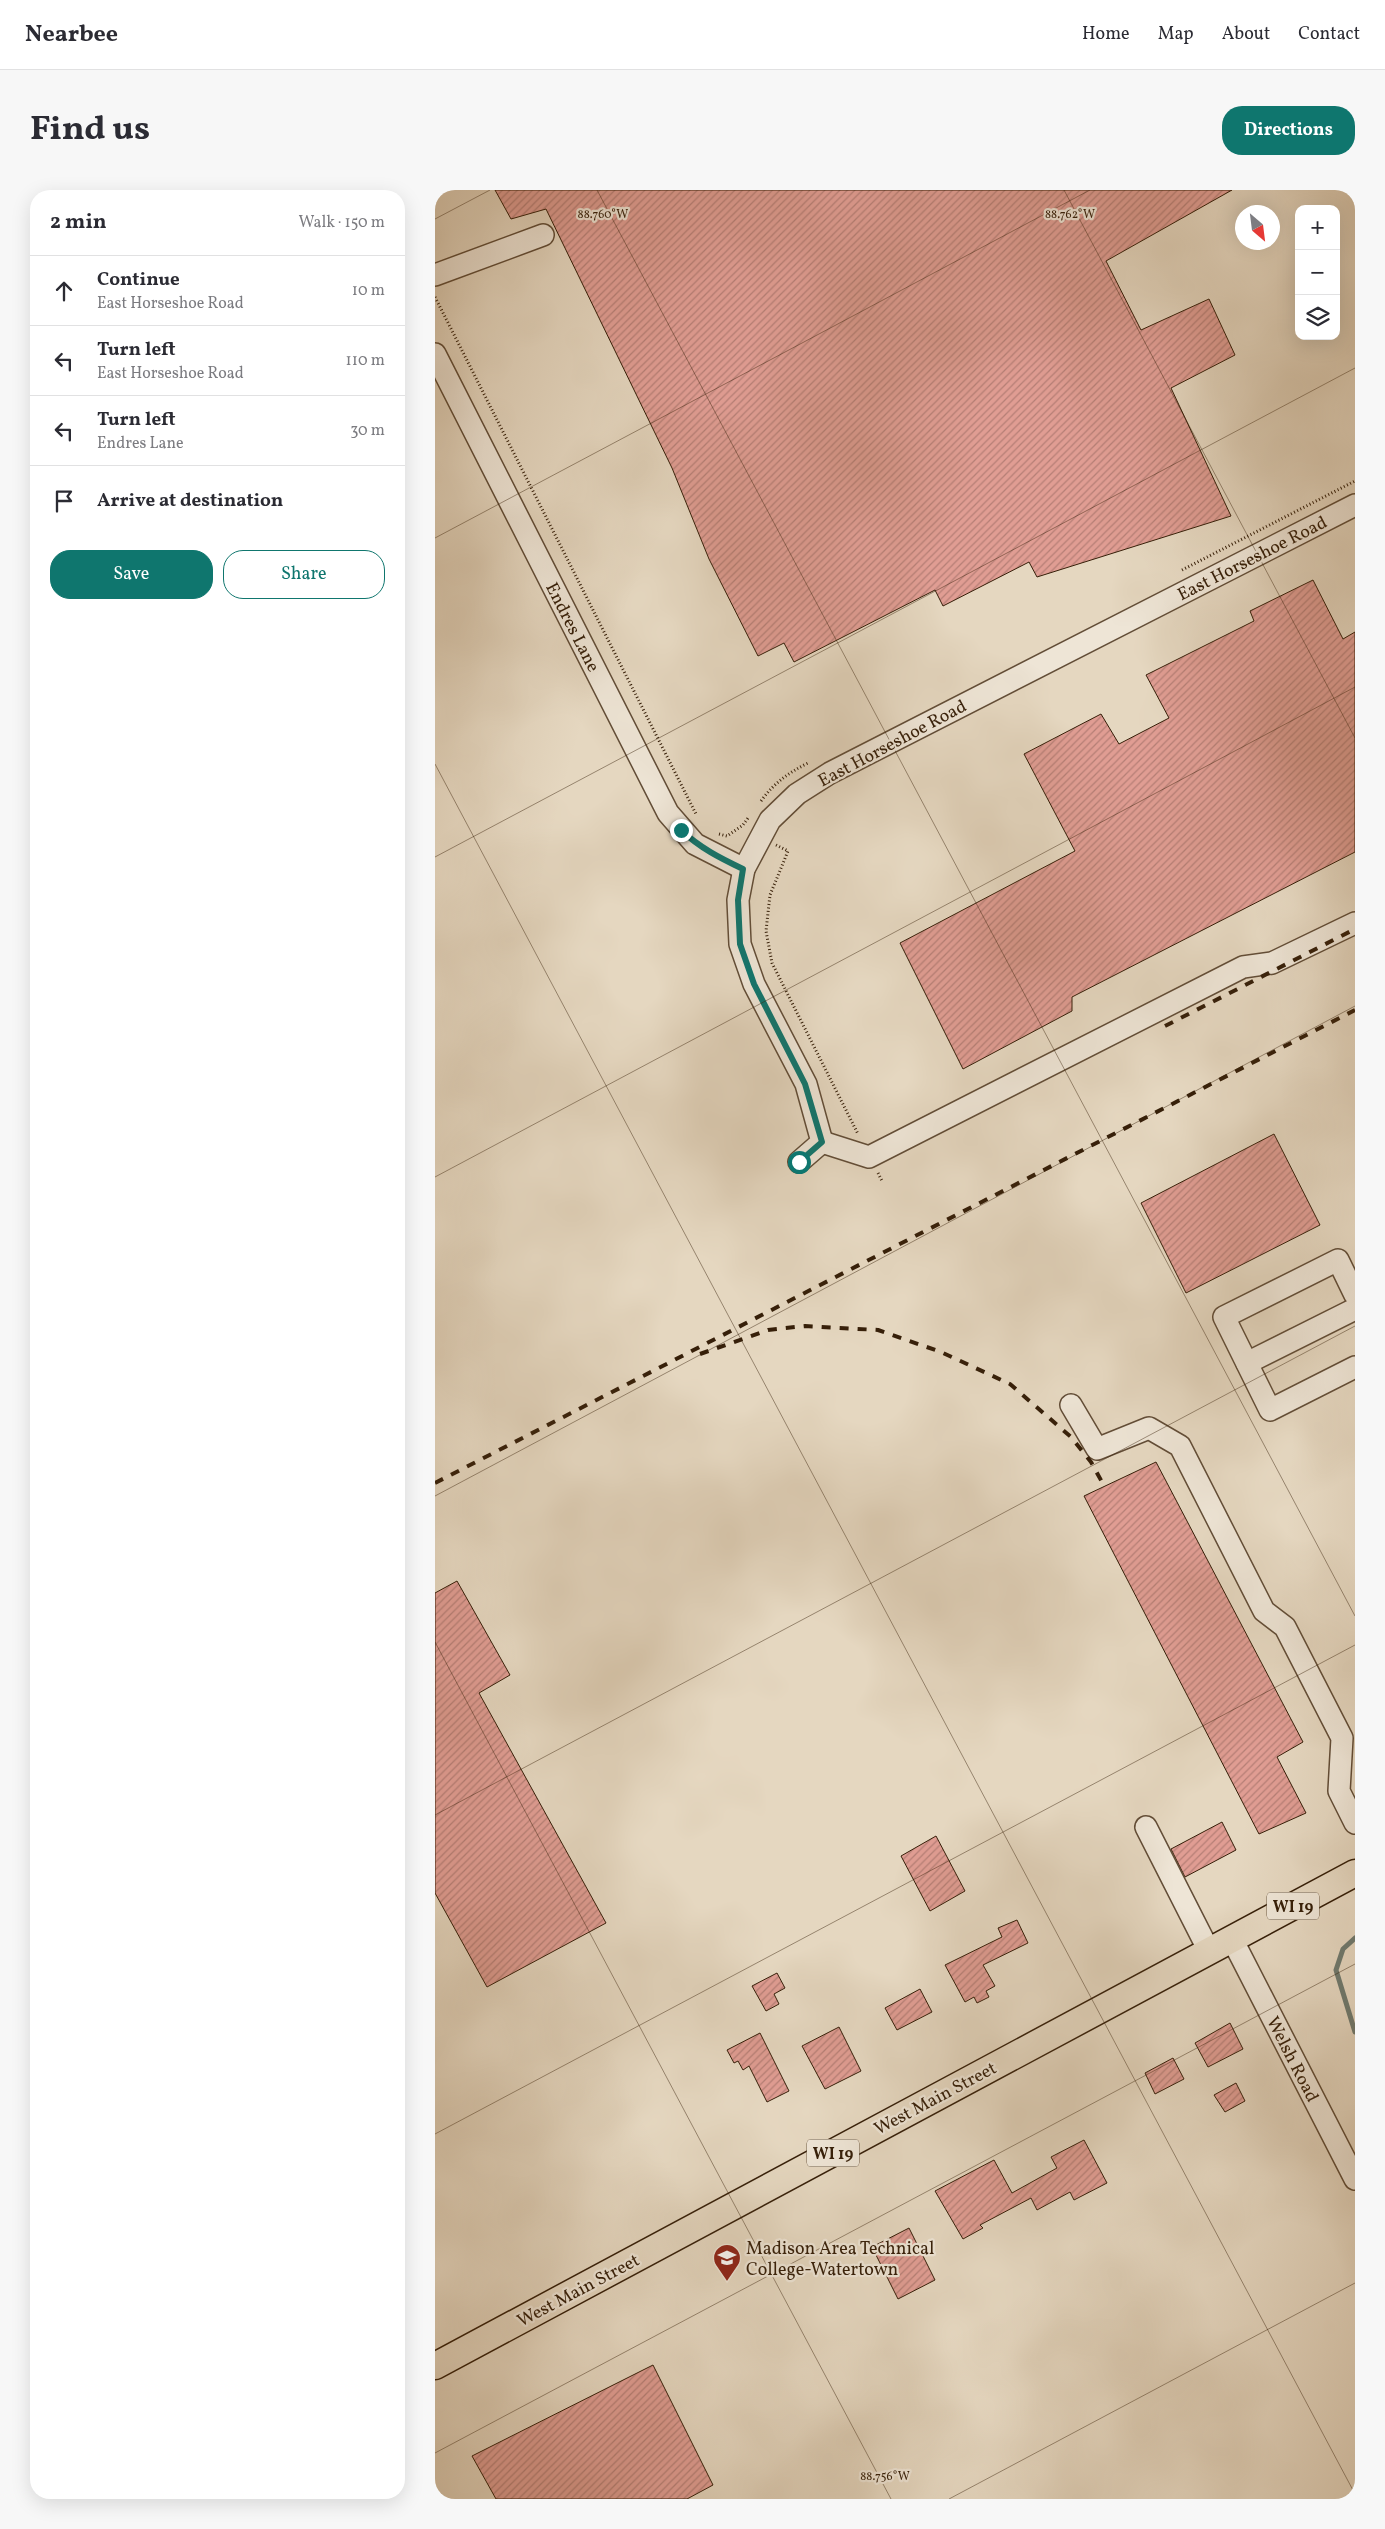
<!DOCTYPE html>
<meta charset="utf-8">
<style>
body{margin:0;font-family:Vollkorn,serif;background:#f7f7f7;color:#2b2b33}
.controls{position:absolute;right:15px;top:15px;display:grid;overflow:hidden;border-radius:10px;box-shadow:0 5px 20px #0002}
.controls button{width:45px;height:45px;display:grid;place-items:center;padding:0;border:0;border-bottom:1px solid #e1e1e2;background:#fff;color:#2b2b33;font:25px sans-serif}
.compass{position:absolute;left:800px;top:15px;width:45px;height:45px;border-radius:50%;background:#fff;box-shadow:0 5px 20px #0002;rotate:152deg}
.stop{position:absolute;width:15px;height:15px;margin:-11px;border:4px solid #0f766e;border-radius:50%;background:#fff}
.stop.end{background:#0f766e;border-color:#fff;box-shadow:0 1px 5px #0008}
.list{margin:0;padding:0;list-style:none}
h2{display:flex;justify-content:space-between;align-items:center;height:65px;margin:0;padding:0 20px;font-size:21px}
h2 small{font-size:16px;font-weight:400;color:#7c7c81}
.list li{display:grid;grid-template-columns:32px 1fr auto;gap:15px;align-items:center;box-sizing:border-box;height:70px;padding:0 20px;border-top:1px solid #e1e1e2}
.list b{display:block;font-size:19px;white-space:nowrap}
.list p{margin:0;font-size:16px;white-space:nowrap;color:#7c7c81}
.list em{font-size:16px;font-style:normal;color:#7c7c81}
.actions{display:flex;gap:10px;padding:15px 20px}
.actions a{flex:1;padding:11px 0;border:1px solid #0f766e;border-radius:20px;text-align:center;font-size:18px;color:#0f766e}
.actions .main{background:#0f766e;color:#fff}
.icon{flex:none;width:28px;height:28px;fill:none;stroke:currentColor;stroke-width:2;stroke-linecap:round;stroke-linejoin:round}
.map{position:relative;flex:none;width:920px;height:2309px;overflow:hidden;border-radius:20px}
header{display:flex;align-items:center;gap:30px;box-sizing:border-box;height:70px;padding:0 25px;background:#fff;border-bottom:1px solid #e1e1e2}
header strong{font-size:24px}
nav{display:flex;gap:28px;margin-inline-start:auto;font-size:18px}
.intro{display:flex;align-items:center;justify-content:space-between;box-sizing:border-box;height:120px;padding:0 30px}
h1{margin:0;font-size:35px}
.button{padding:12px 22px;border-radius:20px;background:#0f766e;color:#fff;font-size:18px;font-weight:700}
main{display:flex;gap:30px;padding:0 30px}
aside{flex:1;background:#fff;border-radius:20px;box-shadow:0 5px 20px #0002}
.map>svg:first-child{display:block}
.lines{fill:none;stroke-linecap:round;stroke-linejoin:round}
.stream{stroke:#707b70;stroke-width:5}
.building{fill:url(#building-hatch);stroke:#361f09}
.minor-casing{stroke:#624d37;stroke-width:24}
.major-casing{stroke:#361f09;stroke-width:29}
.path{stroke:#361f09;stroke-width:3;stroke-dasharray:1 2.5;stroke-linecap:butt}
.minor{stroke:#eee5d6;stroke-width:21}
.major{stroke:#e5d7c0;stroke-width:26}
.rail{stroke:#361f09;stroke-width:4;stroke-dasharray:9 9;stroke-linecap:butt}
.route{stroke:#0f766e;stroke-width:6}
.ticks{fill:none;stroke:#361f09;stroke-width:1;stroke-opacity:0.45}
.labels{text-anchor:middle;stroke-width:4.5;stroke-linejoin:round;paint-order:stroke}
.shield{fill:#eee5d6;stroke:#6d5a46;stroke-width:1}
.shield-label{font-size:16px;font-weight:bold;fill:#361f09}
.street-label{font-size:18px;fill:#361f09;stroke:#eee5d6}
.poi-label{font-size:18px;fill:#361f09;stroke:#eee5d6;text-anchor:start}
.ticks-label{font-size:12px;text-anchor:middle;fill:#361f09;stroke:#eee5d6;stroke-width:4.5;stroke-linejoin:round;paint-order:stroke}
</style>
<header>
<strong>Nearbee</strong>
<nav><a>Home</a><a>Map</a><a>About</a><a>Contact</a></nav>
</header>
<div class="intro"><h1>Find us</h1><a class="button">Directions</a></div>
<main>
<aside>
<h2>2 min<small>Walk · 150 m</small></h2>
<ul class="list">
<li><svg class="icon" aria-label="ahead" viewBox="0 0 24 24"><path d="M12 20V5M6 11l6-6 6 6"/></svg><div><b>Continue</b><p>East Horseshoe Road</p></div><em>10 m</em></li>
<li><svg class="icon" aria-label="left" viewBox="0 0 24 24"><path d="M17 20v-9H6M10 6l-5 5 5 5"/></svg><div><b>Turn left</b><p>East Horseshoe Road</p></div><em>110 m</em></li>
<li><svg class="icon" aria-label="left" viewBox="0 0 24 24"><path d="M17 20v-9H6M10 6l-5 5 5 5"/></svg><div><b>Turn left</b><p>Endres Lane</p></div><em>30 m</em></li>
<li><svg class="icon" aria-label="arrive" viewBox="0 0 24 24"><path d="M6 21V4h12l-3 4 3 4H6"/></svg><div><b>Arrive at destination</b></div></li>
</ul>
<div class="actions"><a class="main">Save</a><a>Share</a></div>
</aside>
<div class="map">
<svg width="920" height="2309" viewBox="0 0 920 2309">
<defs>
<pattern id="building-hatch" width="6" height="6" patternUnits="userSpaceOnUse" patternTransform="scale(1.25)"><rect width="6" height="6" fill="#e09d93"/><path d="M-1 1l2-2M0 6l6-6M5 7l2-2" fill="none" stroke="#b67f76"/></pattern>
</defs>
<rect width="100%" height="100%" fill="#e5d7c0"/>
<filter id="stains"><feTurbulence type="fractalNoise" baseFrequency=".004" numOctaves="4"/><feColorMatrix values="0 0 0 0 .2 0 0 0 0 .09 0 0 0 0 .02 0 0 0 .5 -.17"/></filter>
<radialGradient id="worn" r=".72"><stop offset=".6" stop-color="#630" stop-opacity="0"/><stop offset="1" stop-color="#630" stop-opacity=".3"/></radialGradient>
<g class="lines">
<path class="stream" d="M920,1748l-12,11 -7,21 19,62"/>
</g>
<g class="building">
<path d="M60,0h737l-126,71 35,69 68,-31 26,56 -64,33 60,128 -194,61 -8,-15 -86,44 -8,-16 -141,72 -10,-19 -26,13 -49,-97 -37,-91 -126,-259 -35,10z"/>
<path d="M878,390l30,59 12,-7v220l-283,145v14l-109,58 -63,-126 175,-92 -51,-97 77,-40 18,30 50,-26 -23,-43 108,-54 -4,-10z"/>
<path d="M839,944l46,91 -134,68 -45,-90z"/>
<path d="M721,1272l147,280 -26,15 29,56 -47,21 -175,-338z"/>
<path d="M22,1391l53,94 -31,18 127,230 -119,64 -52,-94v-300z"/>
<path d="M787,1632l14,28 -51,27 -14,-28z"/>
<path d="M501,1646l29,55 -35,20 -29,-55z"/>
<path d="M582,1730l11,23 -45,22 12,21 -9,5 3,6 -12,6 -3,-6 -9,5 -20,-37 57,-28 -4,-9z"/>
<path d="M342,1783l8,15 -11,6 5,10 -13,7 -14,-25z"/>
<path d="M485,1799l12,23 -35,18 -12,-22z"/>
<path d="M795,1833l13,26 -35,18 -13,-24z"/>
<path d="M404,1837l22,44 -36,18 -23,-43z"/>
<path d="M325,1843l29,58 -22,11 -18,-36 -6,4 -5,-9 -4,2 -7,-13z"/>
<path d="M738,1868l11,21 -29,15 -10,-21z"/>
<path d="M801,1893l9,18 -20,11 -11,-17z"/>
<path d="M649,1950l23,43 -33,17 -4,-8 -33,18 -6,-12 -51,27 3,3 -20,11 -28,-48 59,-31 18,33 45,-25 -6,-11z"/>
<path d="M474,2038l26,52 -37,19 -26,-52z"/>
<path d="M218,2175l60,120 -26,14h-191l-24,-43z"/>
</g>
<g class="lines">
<defs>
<g id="minor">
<path d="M0,85l108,-40"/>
<path d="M0,164l233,459 27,31 49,25"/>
<path d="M387,952l47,15 374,-190 29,-4 83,-40"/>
<path d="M364,972l23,-20 -16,-58 -52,-100 -14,-40 -2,-44 6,-31 26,-49 27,-26 33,-21 525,-268"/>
<path d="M920,1105l-17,-35 -114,57 46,93 85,-43"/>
<path d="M812,1173l108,-54"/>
<path d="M636,1215l26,44 52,-21 31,18 84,165 21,16 57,111 -3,53 16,32"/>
<path d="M711,1637l63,124"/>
<path d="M797,1749l123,240"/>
</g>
<path id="major" d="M0,2176l920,-493"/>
</defs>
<use href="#minor" class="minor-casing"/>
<use href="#major" class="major-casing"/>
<g class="path">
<path d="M0,107l261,517"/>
<path d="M747,380l173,-89"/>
<path d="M326,611c13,-18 27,-28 47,-38"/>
<path d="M284,644l8,2 16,-11 5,-7"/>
<path d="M341,655l12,6 -18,44 -4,36 6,32 86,171"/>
<path d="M443,983l4,8"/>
</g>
<use href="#minor" class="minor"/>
<use href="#major" class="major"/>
<g class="rail">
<path d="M730,836l190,-97"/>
<path d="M265,1164l68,-24 37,-4 73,4 63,22 69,32 61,53 20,25 11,20"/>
<path d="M0,1293l920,-473"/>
</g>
</g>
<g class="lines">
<path class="route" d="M246,640c19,18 39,28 62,39l-5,31 2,44 14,40 51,100 17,58 -23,20"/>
</g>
<path class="ticks" d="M162,0l758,1426M629,0l291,548M0,29l55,-29M0,348l655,-348M0,574l920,1730M0,667l920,-489M0,987l920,-490M0,1306l920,-490M0,1452l456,857M0,1625l920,-489M0,1944l920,-489M0,2263l920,-489M514,2309l406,-216"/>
<defs>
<symbol id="university-pin" viewBox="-11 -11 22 30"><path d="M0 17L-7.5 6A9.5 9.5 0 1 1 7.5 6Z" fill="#8f2418" stroke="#eee5d6"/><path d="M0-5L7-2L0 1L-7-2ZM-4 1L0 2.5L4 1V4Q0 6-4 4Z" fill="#fff"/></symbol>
</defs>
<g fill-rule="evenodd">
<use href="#university-pin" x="276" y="2052" width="32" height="43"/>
</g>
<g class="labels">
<g class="shield">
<rect x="832" y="1702.5" width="52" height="27" rx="4"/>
<rect x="372" y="1949.5" width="52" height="27" rx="4"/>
</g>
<g class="shield-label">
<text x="858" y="1722">WI 19</text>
<text x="398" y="1969">WI 19</text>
</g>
<g class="street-label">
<text transform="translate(817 368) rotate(-27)" y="6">East Horseshoe Road</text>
<text transform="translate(138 437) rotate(63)" y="6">Endres Lane</text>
<text transform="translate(457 553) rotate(-28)" y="6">East Horseshoe Road</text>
<text transform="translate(858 1869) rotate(63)" y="6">Welsh Road</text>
<text transform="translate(500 1908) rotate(-28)" y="6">West Main Street</text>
<text transform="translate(143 2100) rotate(-28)" y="6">West Main Street</text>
</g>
<g class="poi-label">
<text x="311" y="2064">Madison Area Technical<tspan x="311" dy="21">College-Watertown</tspan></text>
</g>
</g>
<g class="ticks-label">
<text x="168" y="28">88.760°W</text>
<text x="635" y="28">88.762°W</text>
<text x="450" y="2290">88.756°W</text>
</g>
<rect width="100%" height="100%" filter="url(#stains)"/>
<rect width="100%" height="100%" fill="url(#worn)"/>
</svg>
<div class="controls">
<button>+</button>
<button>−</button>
<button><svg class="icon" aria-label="layers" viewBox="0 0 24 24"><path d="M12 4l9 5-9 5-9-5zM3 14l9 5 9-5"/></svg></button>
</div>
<svg class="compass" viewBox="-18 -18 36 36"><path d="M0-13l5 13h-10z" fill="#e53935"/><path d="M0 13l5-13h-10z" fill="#7c7c81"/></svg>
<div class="stop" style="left:364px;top:972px"></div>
<div class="stop end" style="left:246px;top:640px"></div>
</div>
</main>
